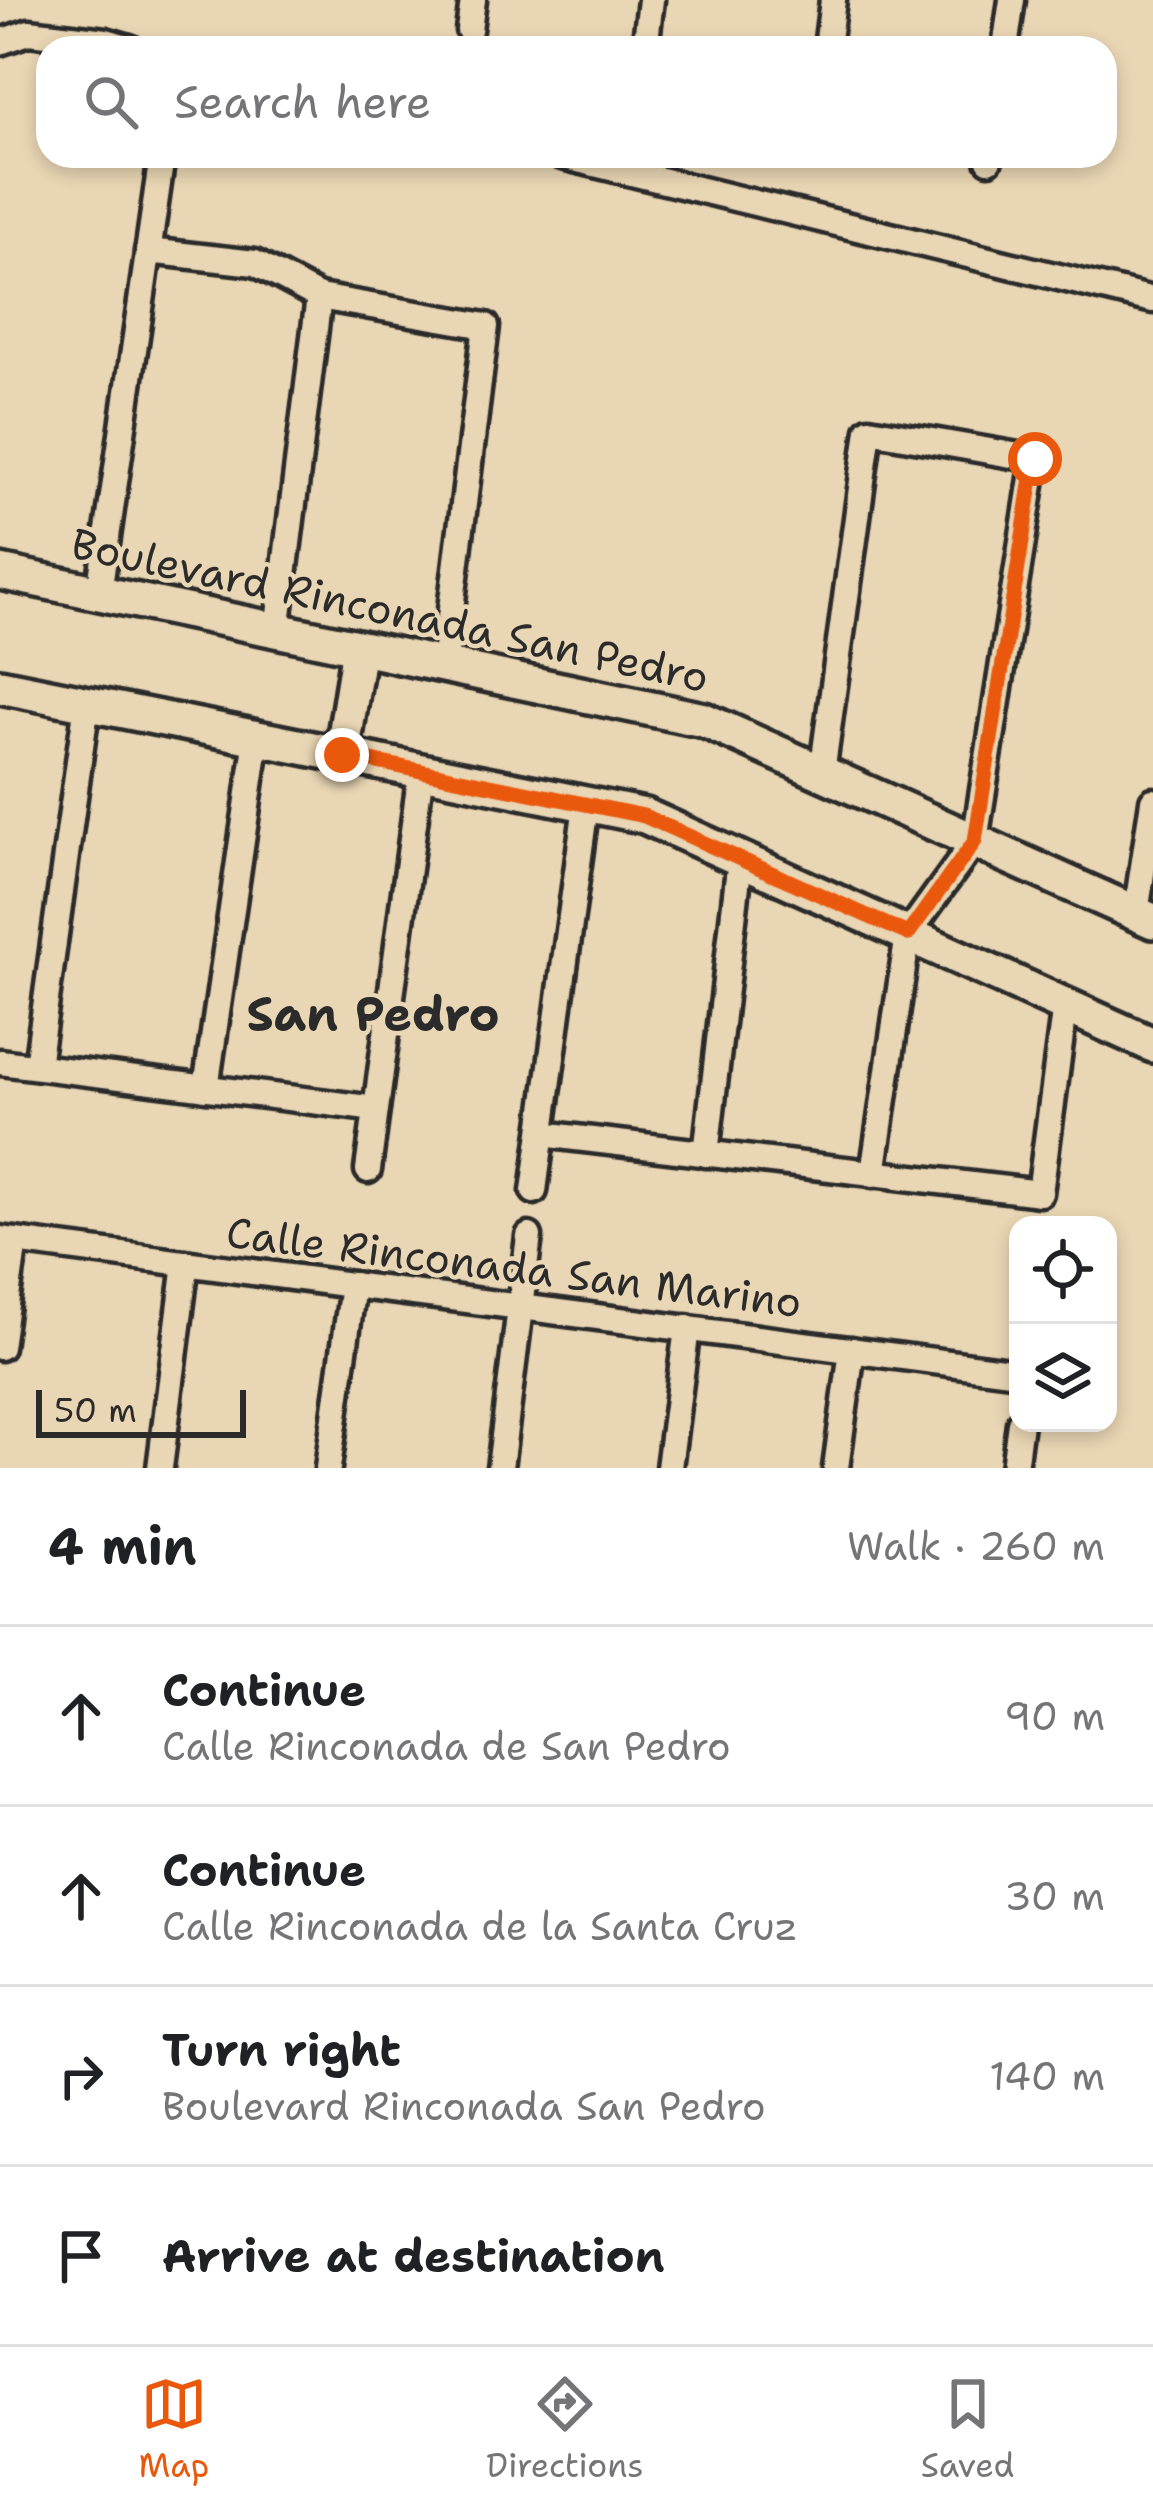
<!DOCTYPE html>
<meta charset="utf-8">
<style>
body{margin:0;font-family:"Shantell Sans",sans-serif;background:#f6f6f6;color:#202124}
.controls{position:absolute;right:36px;bottom:36px;display:grid;overflow:hidden;border-radius:24px;box-shadow:0 6px 18px #0003}
.controls button{width:108px;height:108px;display:grid;place-items:center;padding:0;border:0;border-bottom:3px solid #e0e0e0;background:#fff;color:#202124;font:60px sans-serif}
.scale{position:absolute;left:36px;bottom:30px;width:210px;box-sizing:border-box;padding-left:12px;border:6px solid #2b2b2b;border-top:0;font-size:33px;line-height:42px;white-space:nowrap;color:#2b2b2b;-webkit-text-stroke:9px #e9d6b4;paint-order:stroke}
.stop{position:absolute;width:36px;height:36px;margin:-27px;border:9px solid #ea580c;border-radius:50%;background:#fff}
.stop.end{background:#ea580c;border-color:#fff;box-shadow:0 3px 12px #0008}
.list{margin:0;padding:0;list-style:none}
h2{display:flex;justify-content:space-between;align-items:center;height:156px;margin:0;padding:0 48px;font-size:51px}
h2 small{font-size:39px;font-weight:400;color:#757577}
.list li{display:grid;grid-template-columns:78px 1fr auto;gap:36px;align-items:center;box-sizing:border-box;height:180px;padding:0 48px;border-top:3px solid #e0e0e0}
.list b{display:block;font-size:45px;white-space:nowrap}
.list p{margin:0;font-size:39px;white-space:nowrap;color:#757577}
.list em{font-size:39px;font-style:normal;color:#757577}
.icon{flex:none;width:66px;height:66px;fill:none;stroke:currentColor;stroke-width:2;stroke-linecap:round;stroke-linejoin:round}
.map{position:relative;flex:none;width:1153px;height:1468px;overflow:hidden}
.search{position:absolute;background:#fff;box-shadow:0 6px 18px #0003;left:36px;right:36px;top:36px;height:132px;display:flex;align-items:center;gap:30px;box-sizing:border-box;padding:0 42px;border-radius:36px;color:#757577;font-size:45px}
.sheet{height:876px;background:#fff}
nav{display:flex;justify-content:space-around;align-items:center;box-sizing:border-box;height:168px;border-top:3px solid #e0e0e0;background:#fff;font-size:33px;color:#757577}
nav a{display:grid;justify-items:center;gap:6px}
nav .on{color:#ea580c}
.map>svg:first-child{display:block}
.lines{fill:none;stroke-linecap:round;stroke-linejoin:round}
.street-casing{stroke:#2b2b2b;stroke-width:33}
.secondary-casing{stroke:#2b2b2b;stroke-width:42}
.street{stroke:#e9d6b4;stroke-width:24}
.secondary{stroke:#e9d6b4;stroke-width:33}
.route{stroke:#ea580c;stroke-width:15}
.labels{text-anchor:middle;stroke-width:9;stroke-linejoin:round;paint-order:stroke}
.street-label{font-size:42px;fill:#2b2b2b;stroke:#e9d6b4}
.quarter-label{font-size:48px;font-weight:bold;fill:#2b2b2b;stroke:#e9d6b4}
</style>
<div class="map">
<svg width="1153" height="1468" viewBox="0 0 1153 1468">
<rect width="100%" height="100%" fill="#e9d6b4"/>
<filter id="ink" filterUnits="userSpaceOnUse"><feTurbulence type="fractalNoise" baseFrequency=".00833" numOctaves="2"/><feDisplacementMap in="SourceGraphic" scale="24" xChannelSelector="R" yChannelSelector="G"/><feConvolveMatrix kernelMatrix="1 2 1 2 8 2 1 2 1" color-interpolation-filters="sRGB"/></filter>
<g filter="url(#ink)">
<g class="lines">
<defs>
<g id="street">
<path d="M469,30l4,-30"/>
<path d="M0,42l29,-10 77,9 24,7"/>
<path d="M645,48l6,-48"/>
<path d="M827,48l6,-48"/>
<path d="M1005,48l7,-48"/>
<path d="M562,156l591,144"/>
<path d="M989,160l1,-4"/>
<path d="M148,251l107,12 64,34 167,29 -42,340"/>
<path d="M99,593l63,-437"/>
<path d="M277,631l42,-334"/>
<path d="M822,773l47,-343 166,29 -60,382 -67,93 -35,240"/>
<path d="M1136,913l17,-112"/>
<path d="M0,1062l376,47"/>
<path d="M37,1066l50,-363"/>
<path d="M206,1088l51,-350"/>
<path d="M542,1134l498,59 25,-188"/>
<path d="M706,1154l34,-295"/>
<path d="M368,1170l53,-399"/>
<path d="M534,1191l52,-386"/>
<path d="M0,1239l1018,133"/>
<path d="M0,1347l15,-106"/>
<path d="M160,1468l26,-205"/>
<path d="M328,1468l25,-183"/>
<path d="M500,1468l29,-232"/>
<path d="M669,1468l18,-140"/>
<path d="M836,1468l16,-118"/>
<path d="M1014,1468l6,-45"/>
</g>
<g id="secondary">
<path d="M0,572l704,148 449,201"/>
<path d="M0,686l645,130 508,229"/>
<path d="M342,755l17,-107"/>
</g>
</defs>
<use href="#street" class="street-casing"/>
<use href="#secondary" class="secondary-casing"/>
<use href="#street" class="street"/>
<use href="#secondary" class="secondary"/>
</g>
</g>
<g class="lines" filter="url(#ink)">
<path class="route" d="M342,755l302,61 264,118 67,-93 60,-382"/>
</g>
<g class="labels">
<g class="street-label">
<text transform="translate(390 610) rotate(12)" y="15">Boulevard Rinconada San Pedro</text>
<text transform="translate(514 1267) rotate(7)" y="15">Calle Rinconada San Marino</text>
</g>
<g class="quarter-label">
<text x="373" y="1031">San Pedro</text>
</g>
</g>
</svg>
<div class="controls">
<button><svg class="icon" aria-label="locate" viewBox="0 0 24 24"><circle cx="12" cy="12" r="6"/><path d="M12 2v4M12 18v4M2 12h4M18 12h4"/></svg></button>
<button><svg class="icon" aria-label="layers" viewBox="0 0 24 24"><path d="M12 4l9 5-9 5-9-5zM3 14l9 5 9-5"/></svg></button>
</div>
<div class="scale">50 m</div>
<div class="stop" style="left:1035px;top:459px"></div>
<div class="stop end" style="left:342px;top:755px"></div>
<div class="search"><svg class="icon" aria-label="search" viewBox="0 0 24 24"><circle cx="10" cy="10" r="6"/><path d="M15 15l6 6"/></svg>Search here</div>
</div>
<section class="sheet">
<h2>4 min<small>Walk · 260 m</small></h2>
<ul class="list">
<li><svg class="icon" aria-label="ahead" viewBox="0 0 24 24"><path d="M12 20V5M6 11l6-6 6 6"/></svg><div><b>Continue</b><p>Calle Rinconada de San Pedro</p></div><em>90 m</em></li>
<li><svg class="icon" aria-label="ahead" viewBox="0 0 24 24"><path d="M12 20V5M6 11l6-6 6 6"/></svg><div><b>Continue</b><p>Calle Rinconada de la Santa Cruz</p></div><em>30 m</em></li>
<li><svg class="icon" aria-label="right" viewBox="0 0 24 24"><path d="M7 20v-9h11M14 6l5 5-5 5"/></svg><div><b>Turn right</b><p>Boulevard Rinconada San Pedro</p></div><em>140 m</em></li>
<li><svg class="icon" aria-label="arrive" viewBox="0 0 24 24"><path d="M6 21V4h12l-3 4 3 4H6"/></svg><div><b>Arrive at destination</b></div></li>
</ul>
</section>
<nav>
<a class="on"><svg class="icon" aria-label="map" viewBox="0 0 24 24"><path d="M3 6l6-2 6 2 6-2v14l-6 2-6-2-6 2zM9 4v14M15 6v14"/></svg>Map</a>
<a><svg class="icon" aria-label="directions" viewBox="0 0 24 24"><path d="M12 3l9 9-9 9-9-9zM9 14v-3h6M13 9l2 2-2 2"/></svg>Directions</a>
<a><svg class="icon" aria-label="saved" viewBox="0 0 24 24"><path d="M7 4h10v16l-5-4-5 4z"/></svg>Saved</a>
</nav>
